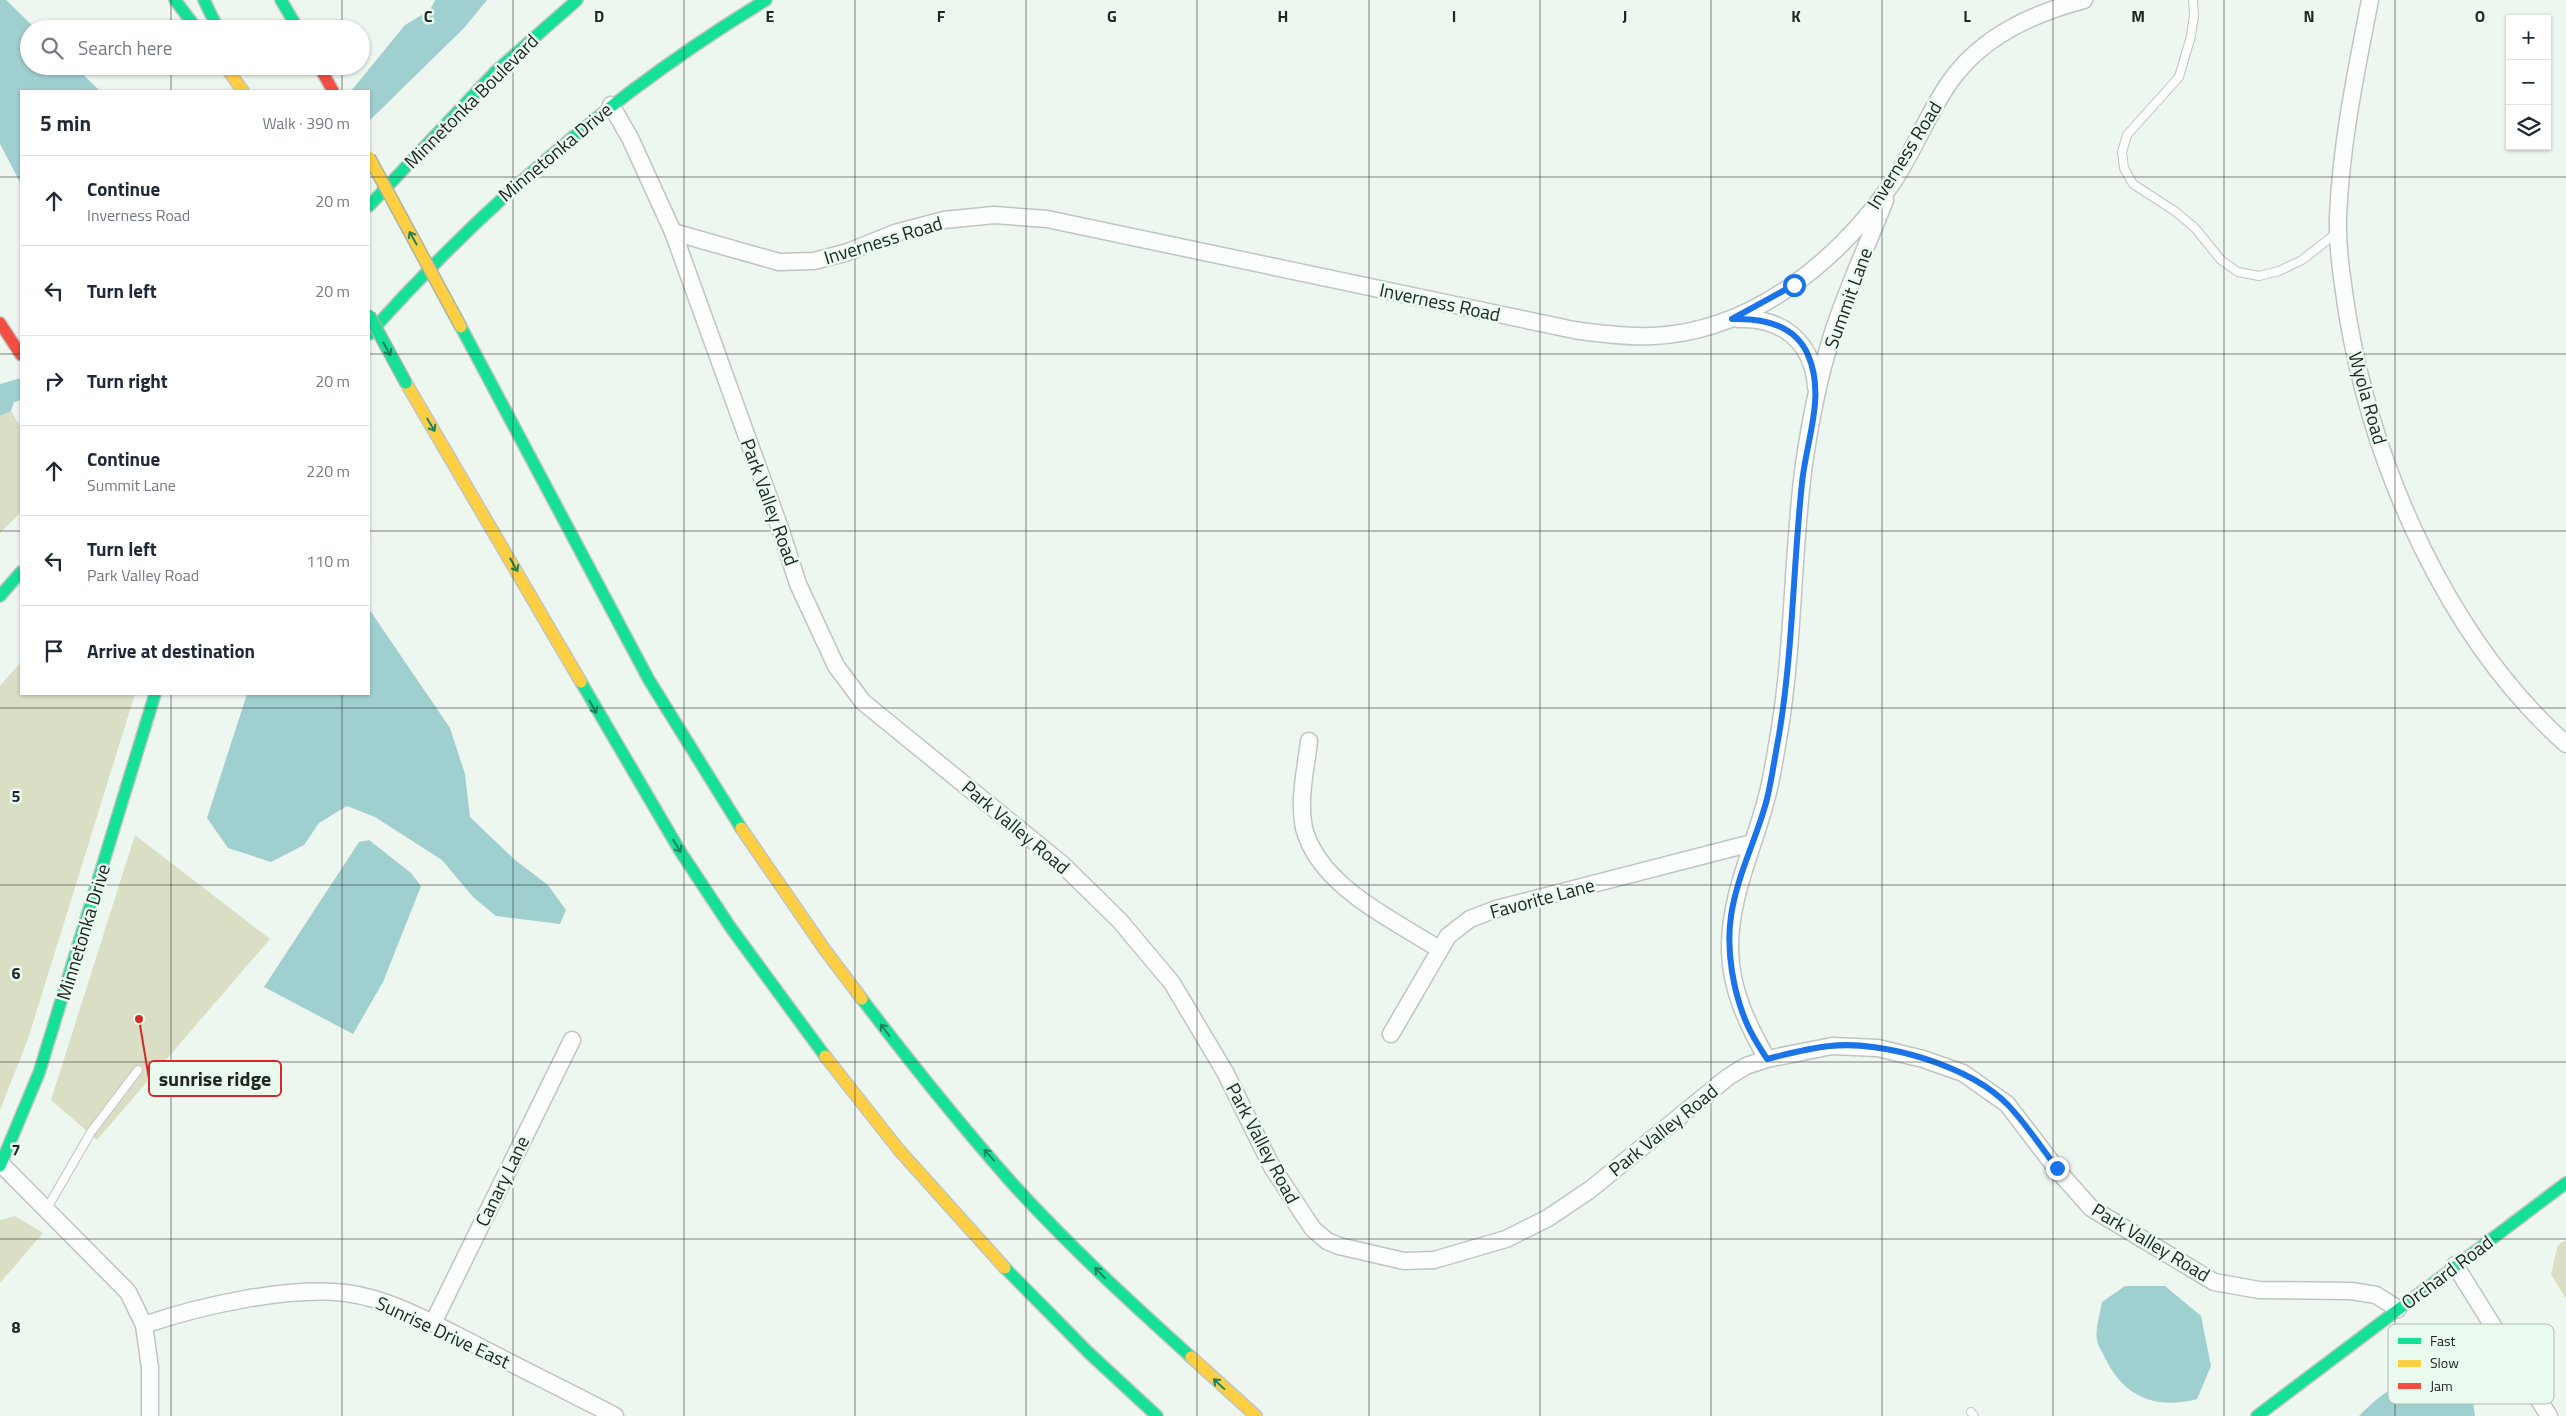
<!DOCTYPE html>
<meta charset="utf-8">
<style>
body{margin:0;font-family:"Titillium Web",sans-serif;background:#f6f6f7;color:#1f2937}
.controls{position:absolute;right:15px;top:15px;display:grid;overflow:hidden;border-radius:0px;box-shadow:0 1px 4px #0004}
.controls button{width:45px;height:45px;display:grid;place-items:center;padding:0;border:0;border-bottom:1px solid #e0e1e3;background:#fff;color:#1f2937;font:25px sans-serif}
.stop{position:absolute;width:15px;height:15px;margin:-11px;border:4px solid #1a73e8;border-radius:50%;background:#fff}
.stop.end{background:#1a73e8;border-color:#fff;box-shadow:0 1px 5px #0008}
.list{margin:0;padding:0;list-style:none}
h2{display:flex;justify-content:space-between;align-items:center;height:65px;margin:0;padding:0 20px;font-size:21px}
h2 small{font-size:16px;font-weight:400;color:#747a83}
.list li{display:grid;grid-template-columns:32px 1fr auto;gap:15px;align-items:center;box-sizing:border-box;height:90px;padding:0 20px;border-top:1px solid #e0e1e3}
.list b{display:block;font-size:19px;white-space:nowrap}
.list p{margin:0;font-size:16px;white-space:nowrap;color:#747a83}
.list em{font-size:16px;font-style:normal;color:#747a83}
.icon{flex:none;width:28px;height:28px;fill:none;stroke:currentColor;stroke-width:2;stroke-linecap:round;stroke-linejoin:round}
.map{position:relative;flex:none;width:2566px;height:1416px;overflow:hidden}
.search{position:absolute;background:#fff;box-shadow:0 1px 4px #0004;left:20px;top:20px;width:350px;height:55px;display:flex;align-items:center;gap:12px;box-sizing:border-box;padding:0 18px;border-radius:28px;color:#747a83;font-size:19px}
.panel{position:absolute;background:#fff;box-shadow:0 1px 4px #0004;left:20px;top:90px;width:350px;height:605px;border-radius:0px}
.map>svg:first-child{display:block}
.green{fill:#dadec5}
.water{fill:#a0cfd0}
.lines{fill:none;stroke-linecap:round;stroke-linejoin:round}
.lane-casing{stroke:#bfc5c1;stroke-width:10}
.street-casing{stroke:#bfc5c1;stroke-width:19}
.fast-casing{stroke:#bfc5c1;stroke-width:14}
.slow-casing{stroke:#bfc5c1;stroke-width:14}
.jam-casing{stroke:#bfc5c1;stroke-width:14}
.lane{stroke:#fcfefd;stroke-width:8}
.street{stroke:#fcfefd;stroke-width:16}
.fast{stroke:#16e098;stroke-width:11}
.slow{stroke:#ffcf43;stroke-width:11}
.jam{stroke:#f24e42;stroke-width:11}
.fast-bridge-casing{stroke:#a9b5a4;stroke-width:14;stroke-linecap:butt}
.slow-bridge-casing{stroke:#a9b5a4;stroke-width:14;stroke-linecap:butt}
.fast-bridge{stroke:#16e098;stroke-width:11}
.slow-bridge{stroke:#ffcf43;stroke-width:11}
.oneway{stroke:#1c845e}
.route{stroke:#1a73e8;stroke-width:6}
.grid{fill:none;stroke:#212723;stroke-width:1;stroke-opacity:0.55}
.labels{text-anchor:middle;stroke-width:5;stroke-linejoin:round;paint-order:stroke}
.street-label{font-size:19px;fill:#212723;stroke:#eafaef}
.key{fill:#eafaef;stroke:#aebbb2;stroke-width:1}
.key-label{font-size:14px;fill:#212723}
.grid-label{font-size:16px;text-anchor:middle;font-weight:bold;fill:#212723;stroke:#eafaef;stroke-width:5;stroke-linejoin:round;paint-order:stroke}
.leader{fill:none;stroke:#d62828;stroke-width:2}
.callout-dot{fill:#d62828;stroke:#eafaef;stroke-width:2}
.callout{fill:#eafaef;stroke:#d62828;stroke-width:2}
.callout-label{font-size:20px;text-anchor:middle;font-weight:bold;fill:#212723}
</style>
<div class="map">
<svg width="2566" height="1416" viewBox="0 0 2566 1416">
<rect width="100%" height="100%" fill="#eef6f0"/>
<g class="green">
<path d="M11,411l10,17v84l-21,21v-117z"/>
<path d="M21,662v32h114l-107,345 -28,71v-424z"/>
<path d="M135,835l135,104 -173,201 -46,-40z"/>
<path d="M15,1216l28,17 -43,50v-63z"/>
<path d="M2566,1240v59l-15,-25 7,-29z"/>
</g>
<g class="water">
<path d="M0,0h6l30,29h-7v37h45l26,25h-79v93l-21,-40z"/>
<path d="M435,0h52l-23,28 -95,93v-30h-18l54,-66 25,-15z"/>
<path d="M21,378v22l-7,2 -3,9 -11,5v-32z"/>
<path d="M369,609l81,119 15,46 5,43 45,43 33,25 18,25 -6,14 -64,-8 -23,-19 -31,-37 -67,-43 -28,-11 -28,17 -15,22 -33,17 -43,-14 -21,-30 40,-124h122z"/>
<path d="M369,840l42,33 10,13 -38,96 -30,52 -89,-47 95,-145z"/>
<path d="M2125,1286h40l36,30 10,50 -14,33c-41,11 -73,-2 -92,-41 -2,-5 -7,-12 -8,-18 -2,-10 3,-27 5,-38z"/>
<path d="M2435,1367l24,5 12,15 4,29h-116c20,-21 48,-41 76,-49z"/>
</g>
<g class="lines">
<defs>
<g id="lane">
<path d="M2193,0l1,15 -3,21 -12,41 -52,58 -5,17 2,16 9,16 43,28 19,16 26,32 17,12 21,4 20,-5 23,-11 36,-28"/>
<path d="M46,1210l45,-78 47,-62"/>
<path d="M1971,1412l3,4"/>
</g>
<g id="street">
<path d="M2370,0c-14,72 -29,143 -32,217 -1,33 5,68 10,101 26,152 101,322 218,426"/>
<path d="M611,105l19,33 43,94 108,299 17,53 38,82 27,36 199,162 58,57 52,62 53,89 47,95 41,62 14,12 12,5 65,15 30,-1 72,-21 42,-21 43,-29 137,-112 18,-11 21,-7 65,-13 46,2 45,11 40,14 44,31 52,68 32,36 123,74 45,8 92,1 25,4 22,14"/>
<path d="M673,232l106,30 35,-1 34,-9 47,-19 49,-13 50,-5 53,4 527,111c27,4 53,7 79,6 99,-5 183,-73 238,-151 22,-32 36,-70 58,-102 32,-46 82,-69 135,-83"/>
<path d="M1738,319c44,-2 75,23 78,68"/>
<path d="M1309,741c-3,27 -11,59 -5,87 15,58 88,91 135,121"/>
<path d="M1391,1034l57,-98 22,-17 26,-10 256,-66"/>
<path d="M1767,1059c-19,-34 -36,-68 -37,-108 -1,-54 23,-101 36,-151 6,-21 9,-44 13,-66 15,-90 13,-180 25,-270 6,-41 14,-83 26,-122 14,-48 37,-95 55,-142"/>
<path d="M1,1164l127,128 16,33 6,43v48"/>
<path d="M2455,1265l94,151"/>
<path d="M433,1323l139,-283"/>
<path d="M144,1325c55,-19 144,-39 202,-32 46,6 90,32 130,52 46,24 93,47 139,71"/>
</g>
<g id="fast">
<path d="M175,0l22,29"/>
<path d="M204,0l14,29"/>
<path d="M281,0l17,29"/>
<path d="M369,206l126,-134 82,-72"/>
<path d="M461,327l188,353 92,148"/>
<path d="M369,334c116,-130 248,-244 397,-334"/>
<path d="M0,596l21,-24"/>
<path d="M581,682l99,169 51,77 94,128"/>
<path d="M862,999c48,63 97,124 149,183 56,62 118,119 180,175"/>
<path d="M0,1166l39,-93 116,-379"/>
<path d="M1005,1268l84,85 68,63"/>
<path d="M2257,1416l309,-233"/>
</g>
<g id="slow">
<path d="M225,66l18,25"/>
<path d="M406,383l175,299"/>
<path d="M741,828l84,122 37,49"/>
<path d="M825,1056l74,94 106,118"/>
<path d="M1191,1357l65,59"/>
</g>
<g id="jam">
<path d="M319,66l14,25"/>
<path d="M0,323l21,32"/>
</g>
</defs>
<use href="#lane" class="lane-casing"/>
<use href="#street" class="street-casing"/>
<use href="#fast" class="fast-casing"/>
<use href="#slow" class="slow-casing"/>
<use href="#jam" class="jam-casing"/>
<use href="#lane" class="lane"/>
<use href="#street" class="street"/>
<use href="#fast" class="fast"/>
<use href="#slow" class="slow"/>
<use href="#jam" class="jam"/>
<defs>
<path id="fast-bridge" d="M369,315l37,68"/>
<path id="slow-bridge" d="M369,157l92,170"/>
</defs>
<use href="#fast-bridge" class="fast-bridge-casing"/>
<use href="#slow-bridge" class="slow-bridge-casing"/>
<use href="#fast-bridge" class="fast-bridge"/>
<use href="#slow-bridge" class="slow-bridge"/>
</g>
<defs><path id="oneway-shaft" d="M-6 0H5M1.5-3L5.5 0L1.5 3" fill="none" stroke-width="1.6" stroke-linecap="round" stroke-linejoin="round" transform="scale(1.25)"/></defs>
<g class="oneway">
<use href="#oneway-shaft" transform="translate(413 238) rotate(-119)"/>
<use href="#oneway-shaft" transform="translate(387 349) rotate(61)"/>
<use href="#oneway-shaft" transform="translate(431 425) rotate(59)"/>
<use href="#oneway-shaft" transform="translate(514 565) rotate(60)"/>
<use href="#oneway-shaft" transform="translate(593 707) rotate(61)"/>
<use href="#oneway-shaft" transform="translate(677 846) rotate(58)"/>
<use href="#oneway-shaft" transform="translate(885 1030) rotate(-127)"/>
<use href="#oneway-shaft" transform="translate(989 1155) rotate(-131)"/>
<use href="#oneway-shaft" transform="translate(1100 1273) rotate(-134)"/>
<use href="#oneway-shaft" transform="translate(1219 1384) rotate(-137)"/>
</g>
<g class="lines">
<path class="route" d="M1794,285l-62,34c30,-1 63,5 76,36 18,41 -2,86 -6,128 -9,84 -9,168 -23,252 -4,21 -7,43 -12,64 -10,39 -30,76 -36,117 -5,34 2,76 16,108 5,12 13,24 20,35 20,-5 42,-11 63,-13 53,-6 140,20 178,59 18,19 33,42 49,63"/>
</g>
<path class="grid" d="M171,0v29M342,0v29M513,0v1416M684,0v1416M855,0v1416M1026,0v1416M1197,0v1416M1369,0v1416M1540,0v1416M1711,0v1416M1882,0v1416M2053,0v1416M2224,0v1416M2395,0v1416M171,66v25M342,66v25M0,177h21M369,177h2197M0,354h21M369,354h2197M0,531h21M369,531h2197M171,694v722M342,694v722M0,708h2566M0,885h2566M0,1062h2566M0,1239h2566"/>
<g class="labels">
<g class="street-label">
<text transform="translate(471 101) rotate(-45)" y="7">Minnetonka Boulevard</text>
<text transform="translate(555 152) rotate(-40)" y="7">Minnetonka Drive</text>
<text transform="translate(1904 155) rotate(-58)" y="7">Inverness Road</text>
<text transform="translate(883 240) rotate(-17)" y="7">Inverness Road</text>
<text transform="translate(1848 298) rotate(-70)" y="7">Summit Lane</text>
<text transform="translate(1440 302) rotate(12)" y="7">Inverness Road</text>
<text transform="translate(2368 398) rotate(74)" y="7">Wyola Road</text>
<text transform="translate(770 502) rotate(70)" y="7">Park Valley Road</text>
<text transform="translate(1016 827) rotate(40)" y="7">Park Valley Road</text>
<text transform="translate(1542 898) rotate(-15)" y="7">Favorite Lane</text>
<text transform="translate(83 932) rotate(-73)" y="7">Minnetonka Drive</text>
<text transform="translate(1663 1130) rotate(-39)" y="7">Park Valley Road</text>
<text transform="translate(1263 1143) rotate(62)" y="7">Park Valley Road</text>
<text transform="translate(502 1181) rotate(-64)" y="7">Canary Lane</text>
<text transform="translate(2151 1242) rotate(31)" y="7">Park Valley Road</text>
<text transform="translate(2447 1272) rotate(-37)" y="7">Orchard Road</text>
<text transform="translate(443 1332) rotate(25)" y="7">Sunrise Drive East</text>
</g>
</g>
<rect x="2388" y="1324" width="166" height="80" rx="8" class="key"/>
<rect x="2398" y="1338" width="23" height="6" fill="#16e098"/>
<rect x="2398" y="1360" width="23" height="7" fill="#ffcf43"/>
<rect x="2398" y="1383" width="23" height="6" fill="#f24e42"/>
<g class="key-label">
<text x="2430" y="1346">Fast</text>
<text x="2430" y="1368">Slow</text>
<text x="2430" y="1391">Jam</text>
</g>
<g class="grid-label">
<text x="428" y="22">C</text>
<text x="599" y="22">D</text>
<text x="770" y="22">E</text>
<text x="941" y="22">F</text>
<text x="1112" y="22">G</text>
<text x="1283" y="22">H</text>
<text x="1454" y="22">I</text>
<text x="1625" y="22">J</text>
<text x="1796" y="22">K</text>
<text x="1967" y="22">L</text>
<text x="2138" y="22">M</text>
<text x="2309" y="22">N</text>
<text x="2480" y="22">O</text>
<text x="16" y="802">5</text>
<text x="16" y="979">6</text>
<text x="16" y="1156">7</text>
<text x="16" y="1333">8</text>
</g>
<path class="leader" d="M139 1019L149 1079"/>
<circle class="callout-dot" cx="139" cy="1019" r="5"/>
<rect class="callout" x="149" y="1061" width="132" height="35" rx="5"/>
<g class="callout-label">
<text x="215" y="1086">sunrise ridge</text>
</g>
</svg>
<div class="controls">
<button>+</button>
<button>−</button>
<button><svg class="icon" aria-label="layers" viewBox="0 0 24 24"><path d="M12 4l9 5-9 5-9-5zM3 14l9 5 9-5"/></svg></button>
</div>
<div class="stop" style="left:1794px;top:285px"></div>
<div class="stop end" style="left:2057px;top:1168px"></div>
<div class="search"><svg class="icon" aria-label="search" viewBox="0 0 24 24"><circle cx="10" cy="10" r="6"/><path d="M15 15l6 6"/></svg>Search here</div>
<section class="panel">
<h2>5 min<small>Walk · 390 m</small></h2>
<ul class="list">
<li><svg class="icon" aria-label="ahead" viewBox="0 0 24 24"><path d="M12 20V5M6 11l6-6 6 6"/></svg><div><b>Continue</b><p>Inverness Road</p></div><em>20 m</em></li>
<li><svg class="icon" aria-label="left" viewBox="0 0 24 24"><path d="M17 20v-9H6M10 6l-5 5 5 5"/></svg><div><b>Turn left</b></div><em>20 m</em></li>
<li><svg class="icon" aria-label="right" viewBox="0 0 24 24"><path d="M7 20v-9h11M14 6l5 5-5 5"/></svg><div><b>Turn right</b></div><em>20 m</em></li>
<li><svg class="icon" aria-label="ahead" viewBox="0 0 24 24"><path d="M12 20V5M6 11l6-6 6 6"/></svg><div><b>Continue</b><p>Summit Lane</p></div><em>220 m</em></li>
<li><svg class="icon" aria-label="left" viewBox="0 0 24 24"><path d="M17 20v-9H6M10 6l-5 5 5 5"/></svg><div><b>Turn left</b><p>Park Valley Road</p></div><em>110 m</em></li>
<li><svg class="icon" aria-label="arrive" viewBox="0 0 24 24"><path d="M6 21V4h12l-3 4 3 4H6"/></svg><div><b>Arrive at destination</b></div></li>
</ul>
</section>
</div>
